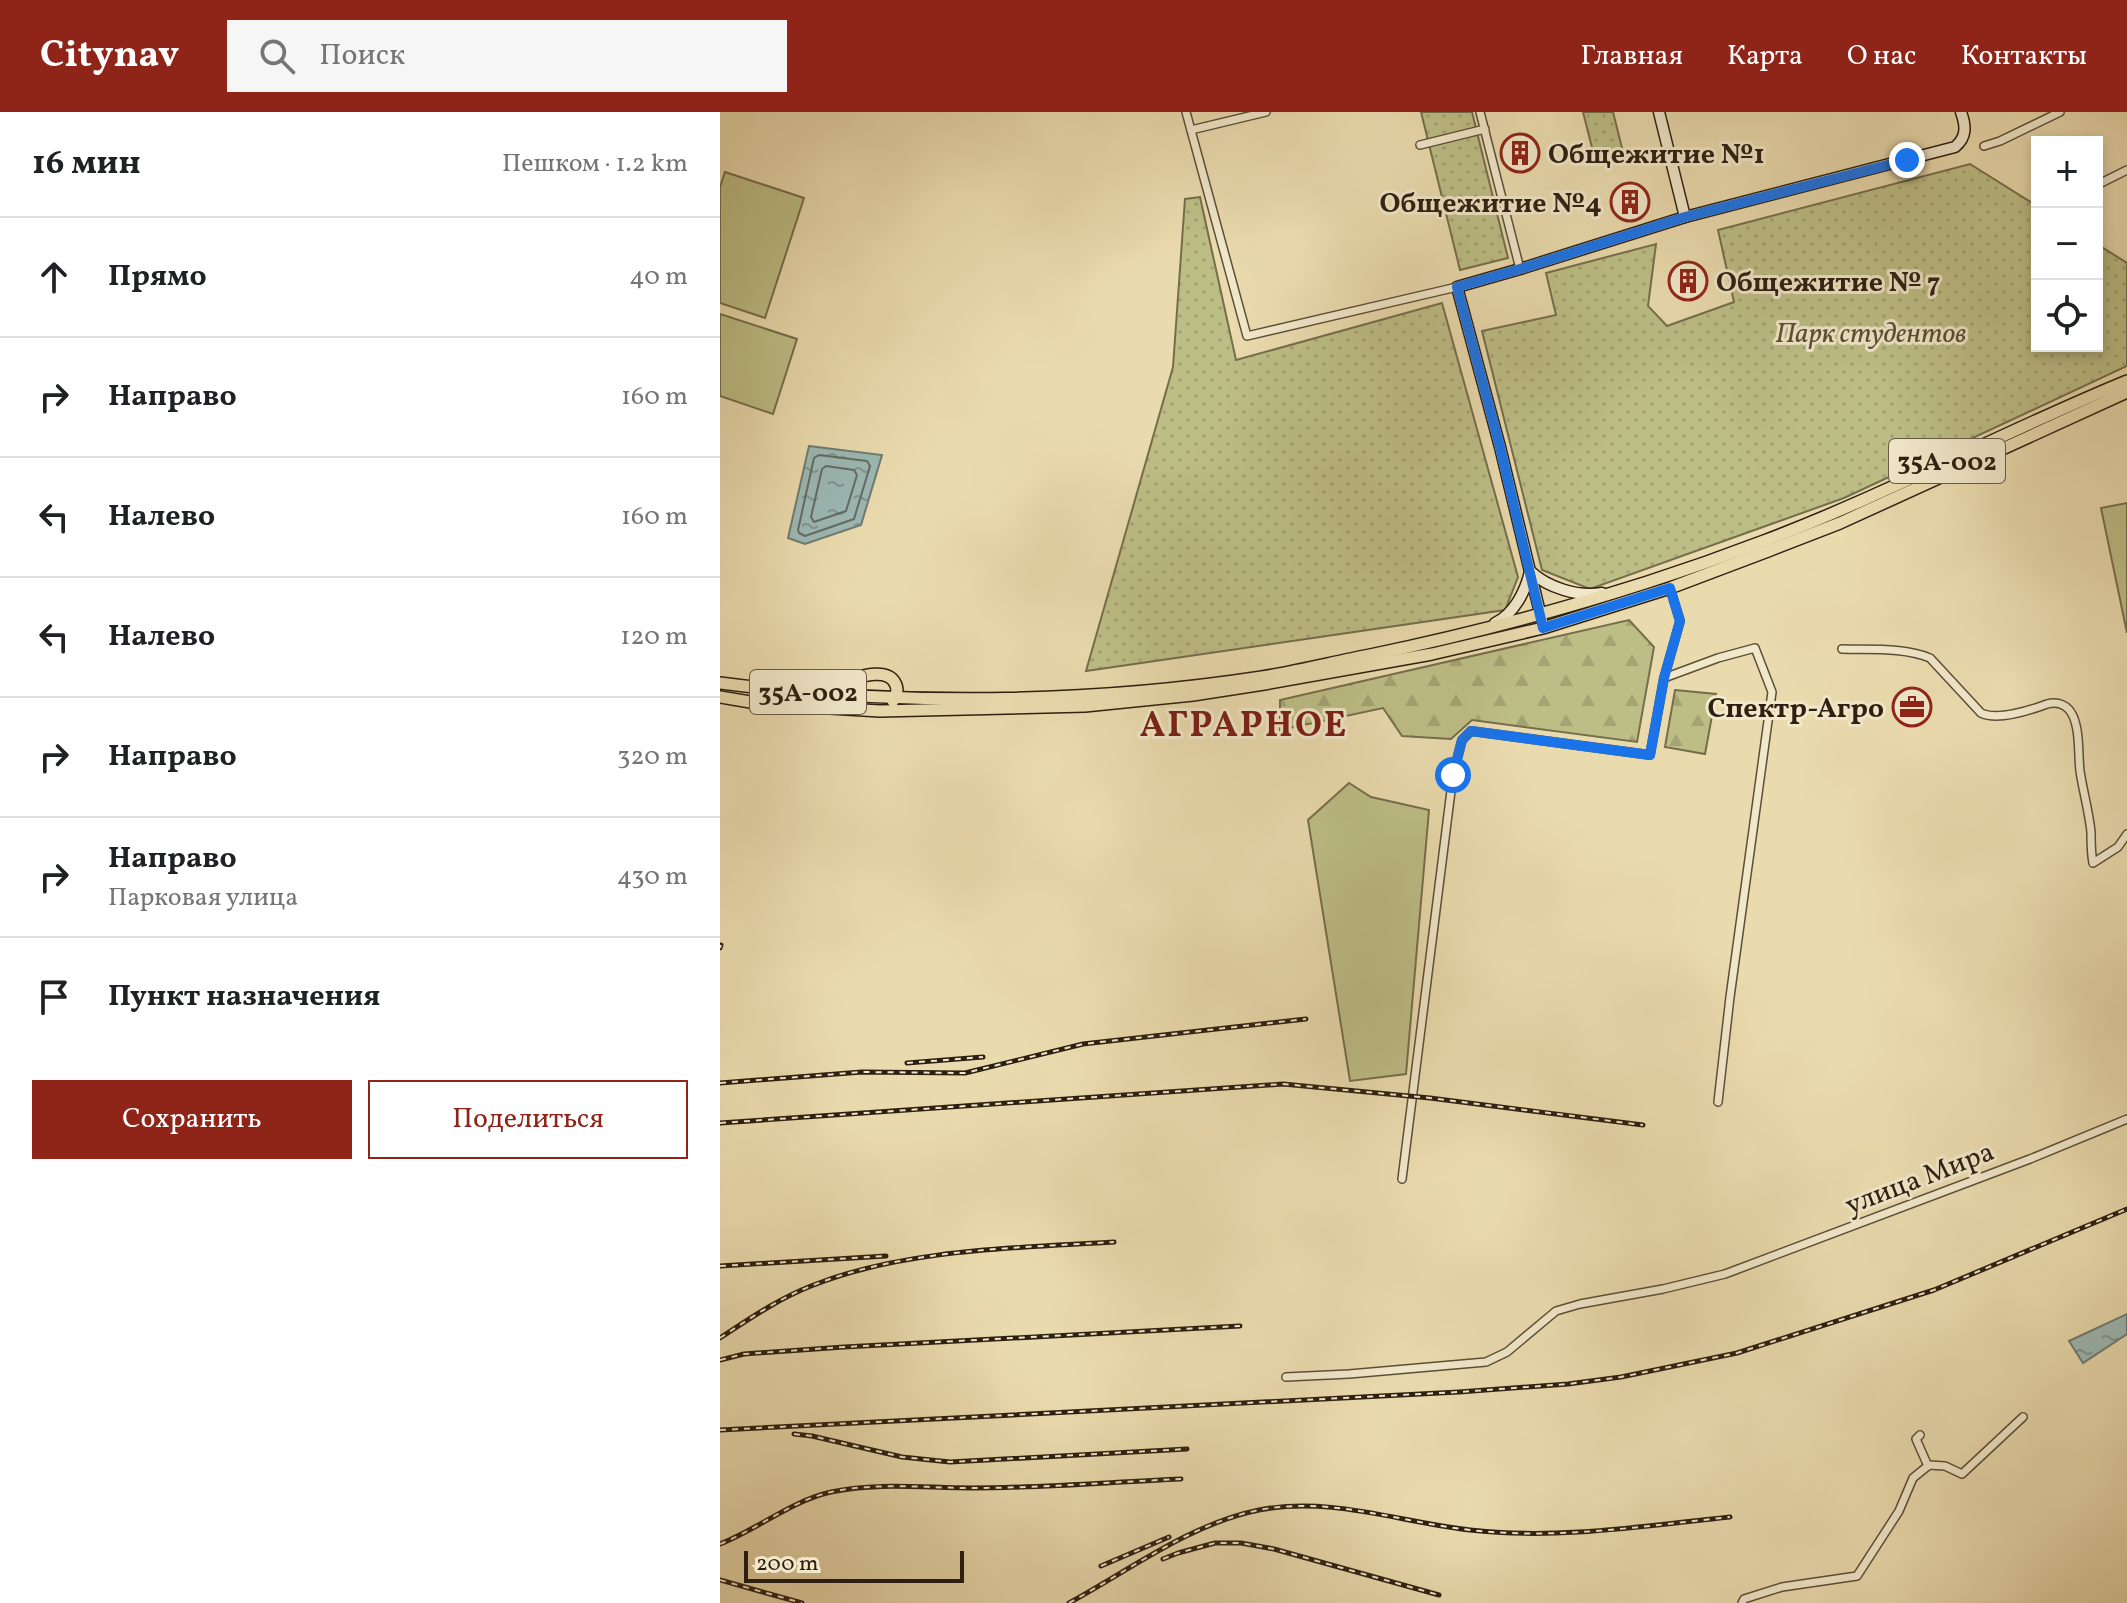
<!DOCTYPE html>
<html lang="ru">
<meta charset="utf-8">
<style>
body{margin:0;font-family:Vollkorn,serif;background:#f6f6f6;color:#202124}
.controls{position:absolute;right:24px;top:24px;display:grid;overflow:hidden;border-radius:0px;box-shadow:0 4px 12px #0003}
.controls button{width:72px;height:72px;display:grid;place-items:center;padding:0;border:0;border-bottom:2px solid #e0e0e0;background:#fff;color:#202124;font:40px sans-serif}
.scale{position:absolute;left:24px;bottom:20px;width:220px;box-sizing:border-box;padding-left:8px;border:4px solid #2d1f11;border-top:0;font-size:22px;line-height:28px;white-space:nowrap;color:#2d1f11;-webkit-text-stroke:6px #f1e8ca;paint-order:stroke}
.stop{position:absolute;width:24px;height:24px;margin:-18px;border:6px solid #1a73e8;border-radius:50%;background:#fff}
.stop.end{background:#1a73e8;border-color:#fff;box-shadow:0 2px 8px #0008}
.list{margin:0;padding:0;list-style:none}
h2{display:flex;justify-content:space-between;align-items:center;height:104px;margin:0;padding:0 32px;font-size:34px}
h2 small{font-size:26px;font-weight:400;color:#757577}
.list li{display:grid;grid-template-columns:52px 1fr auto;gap:24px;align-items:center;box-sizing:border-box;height:120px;padding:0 32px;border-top:2px solid #e0e0e0}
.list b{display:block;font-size:30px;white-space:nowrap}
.list p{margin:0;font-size:26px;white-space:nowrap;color:#757577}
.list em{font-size:26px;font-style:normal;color:#757577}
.actions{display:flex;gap:16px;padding:24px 32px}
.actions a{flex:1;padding:18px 0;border:2px solid #8f2418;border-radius:0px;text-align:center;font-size:28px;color:#8f2418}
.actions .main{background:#8f2418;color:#fff}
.icon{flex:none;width:44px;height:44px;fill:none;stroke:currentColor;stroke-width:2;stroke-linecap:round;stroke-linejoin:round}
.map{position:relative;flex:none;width:1407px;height:1491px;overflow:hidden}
header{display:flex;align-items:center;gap:48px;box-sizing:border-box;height:112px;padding:0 40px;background:#8f2418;color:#fff}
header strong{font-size:38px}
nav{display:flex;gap:44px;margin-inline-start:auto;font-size:28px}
.search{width:560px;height:72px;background:#f6f6f6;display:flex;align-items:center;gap:20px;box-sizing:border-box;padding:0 28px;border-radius:0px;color:#757577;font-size:30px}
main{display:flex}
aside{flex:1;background:#fff}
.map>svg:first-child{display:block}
.grass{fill:#bdbe86;stroke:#756e4c;stroke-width:2}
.forest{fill:url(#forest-firs);stroke:#756e4c;stroke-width:2}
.park{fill:url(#park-dots);stroke:#756e4c;stroke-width:2}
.water{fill:url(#water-ripples);stroke:#707b73;stroke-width:2}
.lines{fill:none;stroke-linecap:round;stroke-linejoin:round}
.shore{stroke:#646c63;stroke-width:2}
.street-casing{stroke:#5c4e38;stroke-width:10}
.secondary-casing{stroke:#2d1f11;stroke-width:13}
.primary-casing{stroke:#2d1f11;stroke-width:14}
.street{stroke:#f1e8ca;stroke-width:7}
.secondary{stroke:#f1e8ca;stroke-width:10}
.primary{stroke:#eadbae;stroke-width:11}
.rail-casing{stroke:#2d1f11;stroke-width:5}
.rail{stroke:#f1e8ca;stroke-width:2;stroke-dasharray:6;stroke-linecap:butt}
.route{stroke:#1a73e8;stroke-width:10}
.labels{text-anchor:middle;stroke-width:6;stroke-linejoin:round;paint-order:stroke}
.shield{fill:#f1e8ca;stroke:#685b48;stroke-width:2}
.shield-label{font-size:26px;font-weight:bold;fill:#2d1f11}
.poi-label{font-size:28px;font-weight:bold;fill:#2d1f11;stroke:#f1e8ca;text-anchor:start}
.park-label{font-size:28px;font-style:italic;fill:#584f34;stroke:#f1e8ca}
.street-label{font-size:28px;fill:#2d1f11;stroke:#f1e8ca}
.district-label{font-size:36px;font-weight:bold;letter-spacing:2px;fill:#7a1f14;stroke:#f1e8ca}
</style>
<header>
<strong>Citynav</strong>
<div class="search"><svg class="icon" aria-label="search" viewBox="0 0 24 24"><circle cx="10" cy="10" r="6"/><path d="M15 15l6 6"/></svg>Поиск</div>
<nav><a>Главная</a><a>Карта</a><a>О нас</a><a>Контакты</a></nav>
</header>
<main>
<aside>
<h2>16 мин<small>Пешком · 1.2 km</small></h2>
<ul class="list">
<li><svg class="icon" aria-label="ahead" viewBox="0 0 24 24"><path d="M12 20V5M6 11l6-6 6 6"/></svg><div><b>Прямо</b></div><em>40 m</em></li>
<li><svg class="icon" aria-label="right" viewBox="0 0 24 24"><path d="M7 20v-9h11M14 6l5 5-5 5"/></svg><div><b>Направо</b></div><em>160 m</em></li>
<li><svg class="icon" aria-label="left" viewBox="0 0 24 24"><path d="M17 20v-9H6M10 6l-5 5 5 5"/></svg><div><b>Налево</b></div><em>160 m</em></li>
<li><svg class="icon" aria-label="left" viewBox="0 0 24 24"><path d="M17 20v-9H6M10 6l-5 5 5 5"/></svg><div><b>Налево</b></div><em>120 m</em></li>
<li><svg class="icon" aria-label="right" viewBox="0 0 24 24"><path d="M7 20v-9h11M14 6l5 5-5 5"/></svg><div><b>Направо</b></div><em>320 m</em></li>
<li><svg class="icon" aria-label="right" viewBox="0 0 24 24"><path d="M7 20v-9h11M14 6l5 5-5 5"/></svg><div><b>Направо</b><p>Парковая улица</p></div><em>430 m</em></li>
<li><svg class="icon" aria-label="arrive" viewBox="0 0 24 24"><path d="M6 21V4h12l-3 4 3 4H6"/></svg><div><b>Пункт назначения</b></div></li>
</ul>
<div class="actions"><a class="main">Сохранить</a><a>Поделиться</a></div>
</aside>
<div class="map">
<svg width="1407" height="1491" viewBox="0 0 1407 1491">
<defs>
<pattern id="forest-firs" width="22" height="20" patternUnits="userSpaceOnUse" patternTransform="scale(2)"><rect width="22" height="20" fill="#bdbe86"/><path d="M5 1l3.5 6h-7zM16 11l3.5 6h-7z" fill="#a3a373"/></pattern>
<pattern id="park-dots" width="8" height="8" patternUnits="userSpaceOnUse" patternTransform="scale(2)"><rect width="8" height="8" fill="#bdbe86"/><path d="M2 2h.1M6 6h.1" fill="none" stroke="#a3a373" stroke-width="1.8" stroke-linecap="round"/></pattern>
<pattern id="water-ripples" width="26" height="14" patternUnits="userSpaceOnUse" patternTransform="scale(2)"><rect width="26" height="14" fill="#9cb9b5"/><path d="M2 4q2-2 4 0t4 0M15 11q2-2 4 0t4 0" fill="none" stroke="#809692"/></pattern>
</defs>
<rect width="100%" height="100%" fill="#eadbae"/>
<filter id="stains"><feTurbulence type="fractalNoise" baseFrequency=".0025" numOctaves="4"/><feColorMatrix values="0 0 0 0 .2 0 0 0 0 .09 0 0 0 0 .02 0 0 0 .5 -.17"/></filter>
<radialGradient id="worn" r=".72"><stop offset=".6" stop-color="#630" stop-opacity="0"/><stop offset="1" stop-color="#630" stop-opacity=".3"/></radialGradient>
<g class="grass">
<path d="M5,60l79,26 -39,120 -45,-15v-116z"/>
<path d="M0,202l77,25 -24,75 -53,-18z"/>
<path d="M1407,391v130l-26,-125z"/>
<path d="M629,671l22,14 58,13 -23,264 -56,7 -42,-261z"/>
</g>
<g class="forest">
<path d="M909,508l25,27 -17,95 -165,-22 -21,19 -49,-3 -19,-28 -103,22v-30z"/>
<path d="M955,578l41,4 -11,60 -40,-7z"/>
</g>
<g class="park">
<path d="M701,0h51l36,146 -48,12z"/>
<path d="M863,0h30l11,44 -28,7z"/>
<path d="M1250,52l67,42v140h60v-102l30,19v103l-283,132 -254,91 -48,-19 -60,-239 74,-16 -10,-42 110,-29 -8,62 19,20 67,-24 -16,-72z"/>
<path d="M480,85l36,163 206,-57 76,274 -13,33 -419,61 87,-304 12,-168z"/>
</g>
<g class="water">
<path d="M89,334l73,9 -21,70 -56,19 -17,-6z"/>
<path d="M1407,1202v20l-44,29 -14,-22z"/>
</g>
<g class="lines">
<g class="shore">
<path d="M99,343l48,6 3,5 -16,53 -49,17 -6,-3 -1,-3 16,-72z"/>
<path d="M106,354l28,4 3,5 -11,36 -32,11 -3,-5 11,-48z"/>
</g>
<defs>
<g id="street">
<path d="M466,0l61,224 210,-49"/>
<path d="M760,0l40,157"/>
<path d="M471,18l75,-18"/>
<path d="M700,33l65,-16"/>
<path d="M1264,34l16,-5 60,-29"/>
<path d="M1377,73l30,-15"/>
<path d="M1122,537c28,1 62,-2 88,9l51,55c16,8 50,-3 66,-9 11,-3 21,1 26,12 7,16 5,37 7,55 3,20 9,41 11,61 0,11 0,21 2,31l25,-16 9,-13"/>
<path d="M944,566l54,-20 37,-10 17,44 -42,305 -12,105"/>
<path d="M682,1067l51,-404 9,-35 9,-9 179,24 14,-77 16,-57 -10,-33"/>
<path d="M566,1265l63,-3 137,-12 21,-10 49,-41 24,-7 83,-15 62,-15 305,-115 97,-40"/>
<path d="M1200,1323l-4,4 12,27"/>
<path d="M1022,1491l2,-4 38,-12 75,-11 42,-65 14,-33 16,-13 16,1 17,8 61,-57"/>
</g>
<g id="secondary">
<path d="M939,0l26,105"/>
<path d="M810,459c18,17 48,26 72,22"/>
<path d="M822,509l-42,-174 -43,-160 63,-18 165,-52 270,-70c12,-10 11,-21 6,-35"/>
<path d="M775,511c19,-9 30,-31 35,-51"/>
</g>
<g id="primary">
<path d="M0,571c177,23 365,21 542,-6 36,-6 72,-15 108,-22 135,-28 266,-65 394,-114 124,-47 241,-110 363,-160"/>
<path d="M84,573c10,-1 21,-1 32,-2 15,-3 50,-18 59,0 4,7 1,12 -2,18"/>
<path d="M0,585l42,7 118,7 205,-5 108,-11 71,-11 168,-30 111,-26 127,-40 98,-37 72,-28 287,-131"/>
</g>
</defs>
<use href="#street" class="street-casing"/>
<use href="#secondary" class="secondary-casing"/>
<use href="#primary" class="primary-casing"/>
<use href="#street" class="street"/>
<use href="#secondary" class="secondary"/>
<use href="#primary" class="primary"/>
<defs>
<g id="rail">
<path d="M0,836l1,-3"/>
<path d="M187,951l76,-6"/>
<path d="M0,971l142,-11 103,1 118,-29 223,-25"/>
<path d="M0,1011l563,-39 147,14 213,27"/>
<path d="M0,1154l166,-10"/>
<path d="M0,1226c29,-19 58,-39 91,-52 92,-37 205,-38 303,-44"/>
<path d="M0,1248l24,-6 100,-7 396,-21"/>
<path d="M0,1318l739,-38 109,-8 53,-7 116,-24 197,-63 193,-81"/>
<path d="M74,1322l18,2 90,21 48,5 237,-13"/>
<path d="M0,1432c38,-15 71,-43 111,-52 46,-10 94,-4 141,-4 69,0 139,-6 209,-9"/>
<path d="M443,1447l15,-6 37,-10h26l33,6 165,46"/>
<path d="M381,1454l68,-29"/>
<path d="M0,1468l82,23"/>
<path d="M349,1491c61,-33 121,-79 190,-93 71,-14 140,12 211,20 87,10 174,-4 260,-13"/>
</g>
</defs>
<use href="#rail" class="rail-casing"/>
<use href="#rail" class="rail"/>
</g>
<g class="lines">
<path class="route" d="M733,663l9,-35 9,-9 179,24 14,-77 16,-57 -10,-33 -127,40 -43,-181 -43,-160 63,-18 165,-52 222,-57"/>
</g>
<defs>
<symbol id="building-ring" viewBox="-11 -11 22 22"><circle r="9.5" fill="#f1e8ca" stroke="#8f2418" stroke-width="1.5"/><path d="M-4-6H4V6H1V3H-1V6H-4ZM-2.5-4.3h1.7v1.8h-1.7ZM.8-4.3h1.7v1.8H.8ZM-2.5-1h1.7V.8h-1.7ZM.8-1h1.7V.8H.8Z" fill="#8f2418"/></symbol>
<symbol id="office-ring" viewBox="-11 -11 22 22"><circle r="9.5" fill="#f1e8ca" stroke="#8f2418" stroke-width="1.5"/><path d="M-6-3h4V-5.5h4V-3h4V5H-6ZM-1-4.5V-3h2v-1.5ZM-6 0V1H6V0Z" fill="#8f2418"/></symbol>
</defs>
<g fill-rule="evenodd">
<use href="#building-ring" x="778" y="19" width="44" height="44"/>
<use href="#building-ring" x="888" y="68" width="44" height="44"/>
<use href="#building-ring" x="946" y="147" width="44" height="44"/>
<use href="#office-ring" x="1170" y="573" width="44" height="44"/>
</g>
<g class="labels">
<g class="shield">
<rect x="1169" y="327" width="116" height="44" rx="6"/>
<rect x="30" y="558" width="116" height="44" rx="6"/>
</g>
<g class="shield-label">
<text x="1227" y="358">35А-002</text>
<text x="88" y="589">35А-002</text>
</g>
<g class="poi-label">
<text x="828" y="51">Общежитие №1</text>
<text x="882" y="100" text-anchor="end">Общежитие №4</text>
<text x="996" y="179">Общежитие № 7</text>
<text x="1164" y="605" text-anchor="end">Спектр-Агро</text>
</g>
<g class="park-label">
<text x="1151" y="230">Парк студентов</text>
</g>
<g class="street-label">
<text transform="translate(1199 1065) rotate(-21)" y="10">улица Мира</text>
</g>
<g class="district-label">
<text x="524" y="624">АГРАРНОЕ</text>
</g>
</g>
<rect width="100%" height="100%" filter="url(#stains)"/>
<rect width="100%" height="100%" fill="url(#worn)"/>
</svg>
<div class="controls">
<button>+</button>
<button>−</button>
<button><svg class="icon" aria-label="locate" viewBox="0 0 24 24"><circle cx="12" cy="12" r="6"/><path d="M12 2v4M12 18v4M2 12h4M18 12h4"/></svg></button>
</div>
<div class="scale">200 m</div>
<div class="stop" style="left:733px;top:663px"></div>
<div class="stop end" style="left:1187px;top:48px"></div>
</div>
</main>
